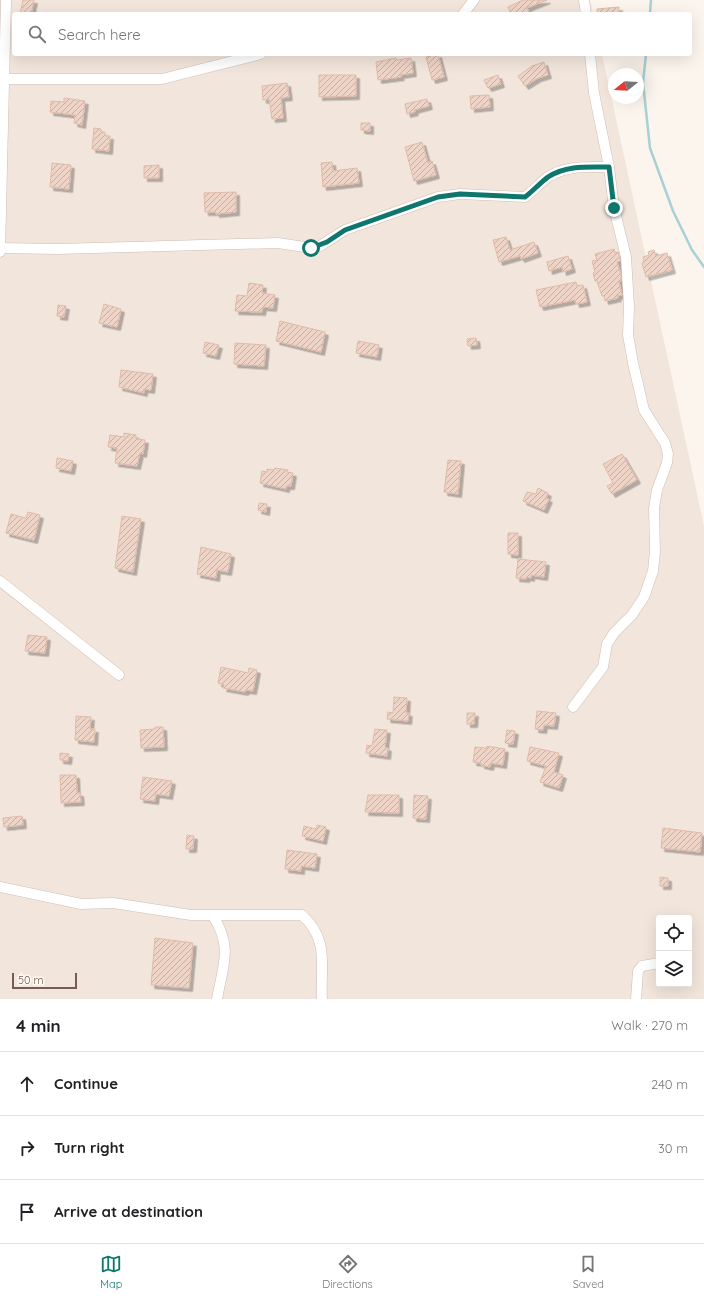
<!DOCTYPE html>
<meta charset="utf-8">
<style>
body{margin:0;font-family:Quicksand,sans-serif;background:#f6f6f6;color:#202124}
.controls{position:absolute;right:12px;bottom:12px;display:grid;overflow:hidden;border-radius:4px;box-shadow:0 4px 16px #0002}
.controls button{width:36px;height:36px;display:grid;place-items:center;padding:0;border:0;border-bottom:1px solid #e0e0e0;background:#fff;color:#202124;font:20px sans-serif}
.compass{position:absolute;left:608px;top:68px;width:36px;height:36px;border-radius:50%;background:#fff;box-shadow:0 4px 16px #0002;rotate:252deg}
.scale{position:absolute;left:12px;bottom:10px;width:65px;box-sizing:border-box;padding-left:4px;border:2px solid #755b51;border-top:0;font-size:11px;line-height:14px;white-space:nowrap;color:#755b51;-webkit-text-stroke:3px #fef9f3;paint-order:stroke}
.stop{position:absolute;width:12px;height:12px;margin:-9px;border:3px solid #0f766e;border-radius:50%;background:#fff}
.stop.end{background:#0f766e;border-color:#fff;box-shadow:0 1px 4px #0008}
.list{margin:0;padding:0;list-style:none}
h2{display:flex;justify-content:space-between;align-items:center;height:52px;margin:0;padding:0 16px;font-size:17px}
h2 small{font-size:13px;font-weight:400;color:#757577}
.list li{display:grid;grid-template-columns:26px 1fr auto;gap:12px;align-items:center;box-sizing:border-box;height:64px;padding:0 16px;border-top:1px solid #e0e0e0}
.list b{display:block;font-size:15px;white-space:nowrap}
.list em{font-size:13px;font-style:normal;color:#757577}
.icon{flex:none;width:22px;height:22px;fill:none;stroke:currentColor;stroke-width:2;stroke-linecap:round;stroke-linejoin:round}
.map{position:relative;flex:none;width:704px;height:999px;overflow:hidden}
.search{position:absolute;background:#fff;box-shadow:0 4px 16px #0002;left:12px;right:12px;top:12px;height:44px;display:flex;align-items:center;gap:10px;box-sizing:border-box;padding:0 14px;border-radius:4px;color:#757577;font-size:15px}
.sheet{height:244px;background:#fff}
nav{display:flex;justify-content:space-around;align-items:center;box-sizing:border-box;height:56px;border-top:1px solid #e0e0e0;background:#fff;font-size:11px;color:#757577}
nav a{display:grid;justify-items:center;gap:2px}
nav .on{color:#0f766e}
.map>svg:first-child{display:block}
.residential{fill:#f2e6dc;fill-rule:evenodd}
.lines{fill:none;stroke-linecap:round;stroke-linejoin:round}
.stream{stroke:#a9d1d5;stroke-width:2.5}
.building{fill:url(#building-hatch);stroke:#dfbaa8;filter:url(#shadow)}
.minor-casing{stroke:#cdbdb3;stroke-width:11}
.minor{stroke:#fff;stroke-width:10}
.route{stroke:#0f766e;stroke-width:5}
</style>
<div class="map">
<svg width="704" height="999" viewBox="0 0 704 999">
<defs>
<pattern id="building-hatch" width="6" height="6" patternUnits="userSpaceOnUse"><rect width="6" height="6" fill="#eed4c7"/><path d="M-1 1l2-2M0 6l6-6M5 7l2-2" fill="none" stroke="#c5afa4"/></pattern>
<filter id="shadow"><feDropShadow dx="3.5" dy="3.5" stdDeviation="0" flood-color="#0004"/></filter>
</defs>
<rect width="100%" height="100%" fill="#fbf5ed"/>
<path class="residential" d="M0,0h590l3,14h-579v40h588l102,472v473h-704zM659,918h30v66h-30z"/>
<g class="lines">
<g class="stream">
<path d="M650,14l1,-14"/>
<path d="M646,54l-3,29 7,65 23,63 19,39 12,17"/>
</g>
</g>
<g class="building">
<path d="M23,0h11l-3,14h-11z"/>
<path d="M523,0h24l-20,8 3,6h-19l-3,-7z"/>
<path d="M619,7v7h-22v-5z"/>
<path d="M438,54l6,23 -12,3 -6,-23z"/>
<path d="M396,58l1,2 14,-2 2,15 -13,2 1,2 -23,3 -2,-18z"/>
<path d="M544,62l4,13 -10,3 -13,8 -7,-10 14,-10z"/>
<path d="M319,75h37v21l-37,1z"/>
<path d="M498,75l3,9 -13,4 -4,-8z"/>
<path d="M287,83l2,14 -8,1 2,20 -11,1 -3,-20 -6,1 -1,-14z"/>
<path d="M489,95l1,12 -19,2 -1,-13z"/>
<path d="M64,98l21,3 -3,24 -8,-2 1,-8 -25,-3 1,-11 13,1z"/>
<path d="M427,99l2,7 -15,4 1,2 -8,2 -2,-10z"/>
<path d="M361,123h9v8l-9,-1z"/>
<path d="M94,128l7,1v3l4,1v3h5l-1,15 -17,-2z"/>
<path d="M422,142l6,21 4,-2 4,14 -22,6 -9,-34z"/>
<path d="M332,162l1,9 24,-3 2,15 -36,4 -2,-24z"/>
<path d="M52,163l19,2 -2,24 -19,-2z"/>
<path d="M159,165v13h-15v-12z"/>
<path d="M236,192v20l-20,2v-2h-11l-1,-19z"/>
<path d="M506,237l4,13 24,-8 4,11 -17,6 -1,-3 -21,6 -6,-22z"/>
<path d="M614,249l1,4 3,-1 2,6v3l-3,1 4,13v6l-2,1 3,13 -5,1 1,2 -13,3 -1,-5h-2l-5,-15h-2l-2,-8 2,-1 -3,-11 5,-1 -2,-6z"/>
<path d="M654,250l2,6 11,-3 5,17 -26,7 -4,-14 2,-1 -1,-5 6,-2 -1,-3z"/>
<path d="M568,256l4,13 -9,3 -1,-5 -13,4 -2,-9z"/>
<path d="M576,282l1,4 6,-1 4,17 -11,2 -1,-4 -35,7 -4,-17z"/>
<path d="M249,283l14,2 -1,8 13,2 -2,13 -10,-1 -1,5 -27,-1 2,-16 10,1z"/>
<path d="M104,304l17,5 -4,18 -18,-4z"/>
<path d="M58,305l8,1 -2,11 -7,-1z"/>
<path d="M280,321l45,11 -4,20 -45,-11z"/>
<path d="M476,338l1,7 -9,1 -1,-7z"/>
<path d="M358,341l21,4 -2,12 -21,-4z"/>
<path d="M205,342l14,3 -3,11 -13,-3z"/>
<path d="M235,343l31,2 -2,21 -30,-2z"/>
<path d="M121,370l32,4 -2,16 -7,-1v4l-25,-6z"/>
<path d="M124,433l12,2v4l9,1 -2,14 -3,-1 -3,13 -22,-3 2,-15 -9,-1 2,-12 14,2z"/>
<path d="M622,454l15,26 -25,14 -5,-8 6,-3 -10,-19z"/>
<path d="M57,458l16,3 -2,10 -15,-3z"/>
<path d="M448,460l13,1 -3,33 -14,-2z"/>
<path d="M275,468l13,2 -1,2 6,1 -2,13h-5v3l-26,-6 2,-12 5,1v-3l7,1z"/>
<path d="M538,488l10,5 -2,5 3,1 -5,11 -21,-9 4,-9 9,2z"/>
<path d="M259,503l8,1 -1,8 -8,-2z"/>
<path d="M28,512l12,3 -6,25 -28,-7 5,-19 15,4z"/>
<path d="M122,516l19,3 -8,53 -18,-4z"/>
<path d="M508,533h10v22l-10,-1z"/>
<path d="M201,547l30,7 -3,18 -11,-2 -1,8 -19,-4z"/>
<path d="M518,559l28,3 -2,15 -13,-2v3l-4,-1 -1,2 -10,-1z"/>
<path d="M28,635l19,2 -2,16 -20,-2z"/>
<path d="M221,667l27,6 1,-5 8,2 -4,21 -7,-1 -1,2 -22,-4 1,-3 -6,-2z"/>
<path d="M394,697l13,1 -1,15h3l-1,8 -21,-2 1,-7 5,1z"/>
<path d="M537,711l19,2 -2,13 -10,-1 -1,5 -8,-1z"/>
<path d="M467,713h8l-1,11h-7z"/>
<path d="M76,716l15,1 -1,12h5l-1,13 -19,-2z"/>
<path d="M155,727h8l1,20 -23,1 -1,-18 15,-1z"/>
<path d="M375,729l12,1 -2,17 3,1 -1,8 -21,-3 1,-8 5,1z"/>
<path d="M507,730l8,1 -2,13 -8,-1z"/>
<path d="M487,746l18,3 -2,16 -12,-2 -1,4 -9,-2v-2l-8,-1 2,-15 12,1z"/>
<path d="M530,747l29,6 -5,19 9,3 -4,13 -19,-6 6,-16 -19,-5z"/>
<path d="M60,753l9,1 -1,7 -8,-1z"/>
<path d="M60,775h16l1,18h3l1,9 -20,1z"/>
<path d="M143,777l29,4 -3,15 -13,-2 -1,7 -15,-2z"/>
<path d="M368,795h31v18l-34,-1z"/>
<path d="M414,795l14,1 -2,23 -13,-1z"/>
<path d="M22,816l1,9 -19,2 -1,-9z"/>
<path d="M317,825l9,2 -3,14 -21,-5 2,-10 12,3z"/>
<path d="M663,828l39,5 -2,19 -39,-4z"/>
<path d="M187,835l7,1 -1,13h-7z"/>
<path d="M287,850l30,4 -2,14 -14,-2v5l-16,-2z"/>
<path d="M660,877l8,1v8h-8z"/>
<path d="M155,938l38,5 -4,45 -38,-3z"/>
</g>
<g class="lines">
<defs>
<g id="minor">
<path d="M584,0l2,14"/>
<path d="M463,14l11,-14"/>
<path d="M4,79h158l99,-25"/>
<path d="M0,248l58,1 220,-6 33,5 9,-2 25,-16 93,-33 22,-3 65,3c8,-6 15,-14 23,-20 18,-12 41,-10 61,-10"/>
<path d="M0,252l6,-252"/>
<path d="M0,581l119,94"/>
<path d="M573,707l30,-40 4,-23 7,-11 18,-18 12,-18 9,-26 2,-19 -1,-44 3,-18 10,-27 1,-9 -3,-11 -21,-33 -11,-47 -5,-28 1,-29 -3,-49 -12,-49 -5,-41 -15,-74 -4,-39"/>
<path d="M0,887l81,17 32,-1 78,12h111c28,25 18,52 20,84"/>
<path d="M213,916c20,31 10,49 4,83"/>
<path d="M636,999l2,-28 4,-5 17,-3"/>
</g>
</defs>
<use href="#minor" class="minor-casing"/>
<use href="#minor" class="minor"/>
</g>
<g class="lines">
<path class="route" d="M311,248l16,-6 18,-12 93,-33 22,-3 65,3c8,-6 15,-14 23,-20 18,-12 40,-10 61,-10l5,41"/>
</g>
</svg>
<div class="controls">
<button><svg class="icon" aria-label="locate" viewBox="0 0 24 24"><circle cx="12" cy="12" r="6"/><path d="M12 2v4M12 18v4M2 12h4M18 12h4"/></svg></button>
<button><svg class="icon" aria-label="layers" viewBox="0 0 24 24"><path d="M12 4l9 5-9 5-9-5zM3 14l9 5 9-5"/></svg></button>
</div>
<svg class="compass" viewBox="-18 -18 36 36"><path d="M0-13l5 13h-10z" fill="#e53935"/><path d="M0 13l5-13h-10z" fill="#757577"/></svg>
<div class="scale">50 m</div>
<div class="stop" style="left:311px;top:248px"></div>
<div class="stop end" style="left:614px;top:208px"></div>
<div class="search"><svg class="icon" aria-label="search" viewBox="0 0 24 24"><circle cx="10" cy="10" r="6"/><path d="M15 15l6 6"/></svg>Search here</div>
</div>
<section class="sheet">
<h2>4 min<small>Walk · 270 m</small></h2>
<ul class="list">
<li><svg class="icon" aria-label="ahead" viewBox="0 0 24 24"><path d="M12 20V5M6 11l6-6 6 6"/></svg><div><b>Continue</b></div><em>240 m</em></li>
<li><svg class="icon" aria-label="right" viewBox="0 0 24 24"><path d="M7 20v-9h11M14 6l5 5-5 5"/></svg><div><b>Turn right</b></div><em>30 m</em></li>
<li><svg class="icon" aria-label="arrive" viewBox="0 0 24 24"><path d="M6 21V4h12l-3 4 3 4H6"/></svg><div><b>Arrive at destination</b></div></li>
</ul>
</section>
<nav>
<a class="on"><svg class="icon" aria-label="map" viewBox="0 0 24 24"><path d="M3 6l6-2 6 2 6-2v14l-6 2-6-2-6 2zM9 4v14M15 6v14"/></svg>Map</a>
<a><svg class="icon" aria-label="directions" viewBox="0 0 24 24"><path d="M12 3l9 9-9 9-9-9zM9 14v-3h6M13 9l2 2-2 2"/></svg>Directions</a>
<a><svg class="icon" aria-label="saved" viewBox="0 0 24 24"><path d="M7 4h10v16l-5-4-5 4z"/></svg>Saved</a>
</nav>
